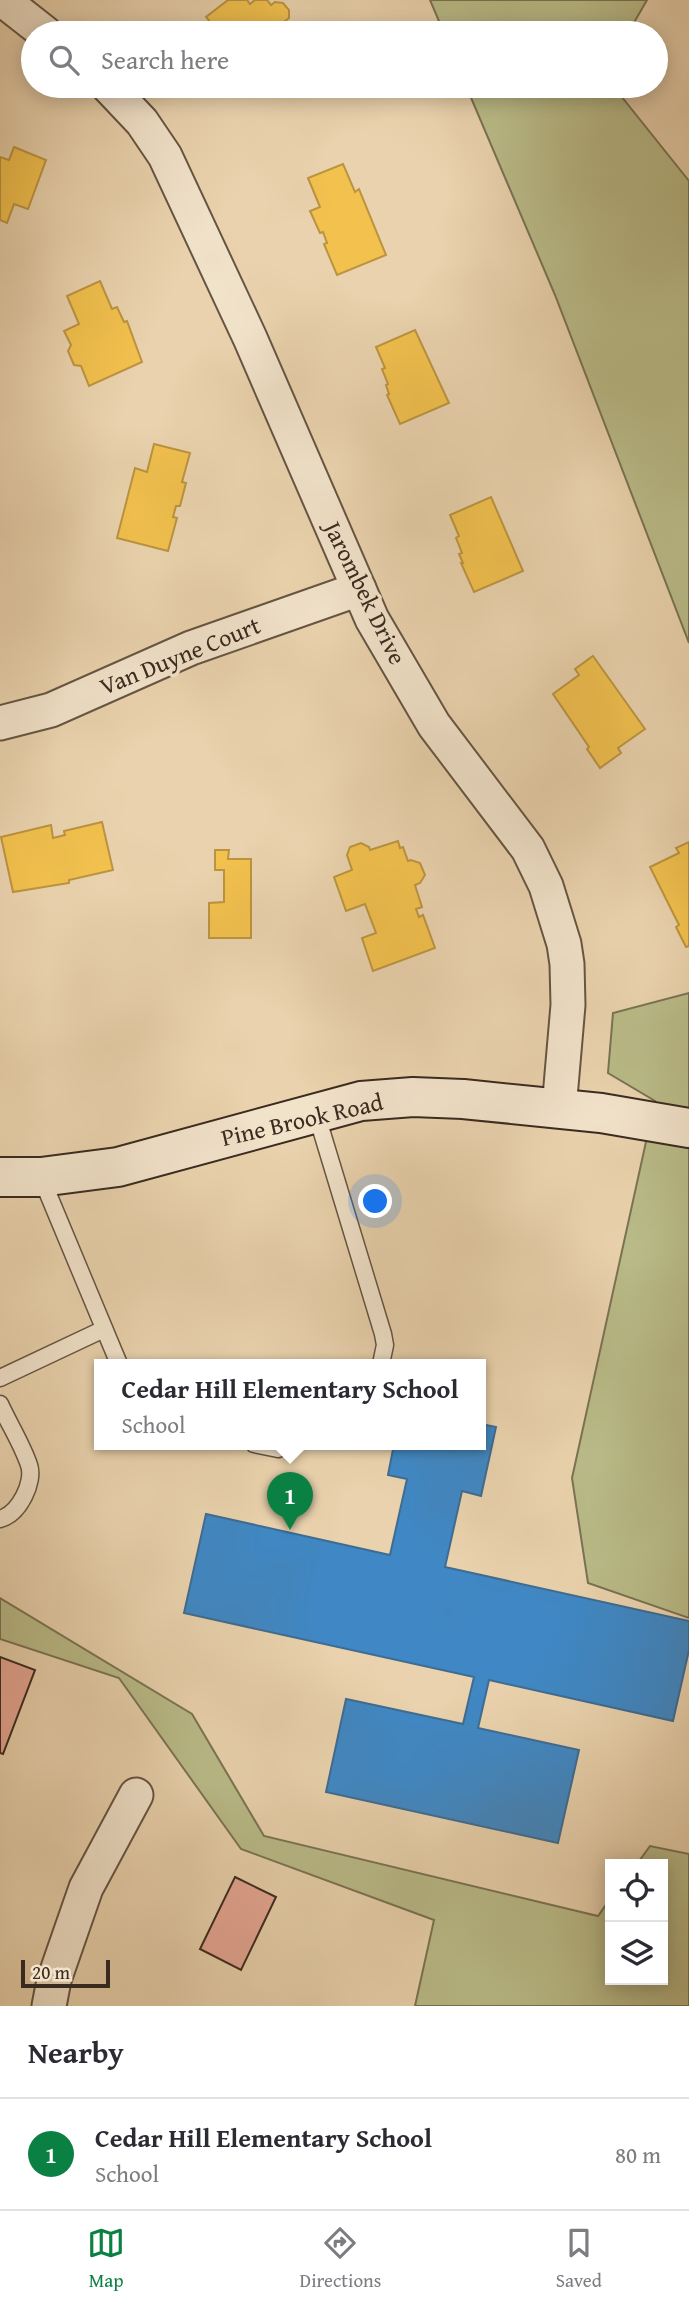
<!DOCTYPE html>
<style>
body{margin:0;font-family:"Gentium Book Plus",serif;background:#f2f2f3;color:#2b2b33}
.controls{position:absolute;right:21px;bottom:21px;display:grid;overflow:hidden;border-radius:0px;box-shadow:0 4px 18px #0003}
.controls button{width:63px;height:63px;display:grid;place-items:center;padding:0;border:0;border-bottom:2px solid #e1e1e2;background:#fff;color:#2b2b33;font:35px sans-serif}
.scale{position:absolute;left:21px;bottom:18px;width:89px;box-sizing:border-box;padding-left:7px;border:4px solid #3a2b1f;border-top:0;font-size:19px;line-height:24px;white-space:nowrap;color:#3a2b1f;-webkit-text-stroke:5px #f1e2ca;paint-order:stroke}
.you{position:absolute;left:376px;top:1202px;width:24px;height:24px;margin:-18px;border:5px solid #fff;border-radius:50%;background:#1a73e8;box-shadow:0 0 0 10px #1a73e833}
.badge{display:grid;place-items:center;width:46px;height:46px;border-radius:50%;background:#0b8043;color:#fff;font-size:23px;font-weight:700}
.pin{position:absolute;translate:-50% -58px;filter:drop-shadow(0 2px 4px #0008)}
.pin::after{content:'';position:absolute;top:37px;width:24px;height:21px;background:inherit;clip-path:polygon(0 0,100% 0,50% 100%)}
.popup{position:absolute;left:94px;top:1359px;width:392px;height:91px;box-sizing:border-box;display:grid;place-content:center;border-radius:0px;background:#fff;filter:drop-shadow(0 2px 5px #0005);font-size:23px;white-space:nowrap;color:#7c7c81}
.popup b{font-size:26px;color:#2b2b33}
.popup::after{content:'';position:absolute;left:50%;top:100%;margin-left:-14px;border:14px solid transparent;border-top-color:#fff}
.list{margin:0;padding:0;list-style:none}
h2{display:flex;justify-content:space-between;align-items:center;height:91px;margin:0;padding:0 28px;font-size:30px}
h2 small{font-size:23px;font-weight:400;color:#7c7c81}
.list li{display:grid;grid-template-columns:46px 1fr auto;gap:21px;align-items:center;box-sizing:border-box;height:112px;padding:0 28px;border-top:2px solid #e1e1e2}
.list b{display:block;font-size:26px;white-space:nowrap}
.list p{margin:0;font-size:23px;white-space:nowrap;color:#7c7c81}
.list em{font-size:23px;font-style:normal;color:#7c7c81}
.icon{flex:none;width:38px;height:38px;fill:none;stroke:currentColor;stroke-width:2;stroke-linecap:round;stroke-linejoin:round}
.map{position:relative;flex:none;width:689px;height:2006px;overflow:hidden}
.search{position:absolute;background:#fff;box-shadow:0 4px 18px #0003;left:21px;right:21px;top:21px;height:77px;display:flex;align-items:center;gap:18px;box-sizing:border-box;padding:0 24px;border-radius:38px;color:#7c7c81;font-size:26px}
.sheet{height:203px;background:#fff}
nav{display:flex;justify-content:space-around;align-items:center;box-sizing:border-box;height:98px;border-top:2px solid #e1e1e2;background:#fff;font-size:19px;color:#7c7c81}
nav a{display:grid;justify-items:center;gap:4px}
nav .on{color:#0b8043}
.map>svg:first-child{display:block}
.green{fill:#b9bb88;stroke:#7a7354;stroke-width:2}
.homes{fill:#f2c14e;stroke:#bb9440;stroke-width:2}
.schools{fill:#3f88c5;stroke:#3e6c93;stroke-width:2}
.building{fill:#e5a693;stroke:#3a2b1f;stroke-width:2}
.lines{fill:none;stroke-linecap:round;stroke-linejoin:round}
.lane-casing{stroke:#665542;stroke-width:19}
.street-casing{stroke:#665542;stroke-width:37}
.secondary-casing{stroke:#3a2b1f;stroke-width:42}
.lane{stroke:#f1e2ca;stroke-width:16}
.street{stroke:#f1e2ca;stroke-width:33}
.secondary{stroke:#f1e2ca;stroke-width:38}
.labels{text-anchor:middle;stroke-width:7;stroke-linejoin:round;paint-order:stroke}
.street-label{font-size:24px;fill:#3a2b1f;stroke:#f1e2ca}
</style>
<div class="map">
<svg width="689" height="2006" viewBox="0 0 689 2006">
<rect width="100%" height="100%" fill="#e9d2ad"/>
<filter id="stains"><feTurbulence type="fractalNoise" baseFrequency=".00286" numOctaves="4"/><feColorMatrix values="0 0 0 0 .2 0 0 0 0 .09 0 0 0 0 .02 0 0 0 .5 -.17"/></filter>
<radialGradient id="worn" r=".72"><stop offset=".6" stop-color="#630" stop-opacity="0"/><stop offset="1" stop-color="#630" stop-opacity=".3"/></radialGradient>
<g class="green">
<path d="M430,0h217l-19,33h-184z"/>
<path d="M466,86h147l76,95v462l-134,-348z"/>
<path d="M689,993v625l-101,-35 -16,-105 83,-377 -47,-28 5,-60z"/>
<path d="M0,1598l192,116 72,122 334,80 12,-17v81h53v-116h-26l13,-18 39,8v152h-274l19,-86 -193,-71 -122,-171 -119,-39z"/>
</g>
<g class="homes">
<path d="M228,0h19l3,4 5,-4h12l4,5 4,-3 8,1 6,7v8l-5,4 9,11h-74l-13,-16z"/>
<path d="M242,86h24l-15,11z"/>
<path d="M14,147l32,13 -18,49 -14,-5 -7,19 -7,-3v-63l9,3z"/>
<path d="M343,164l12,28 4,-3 27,66 -49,20 -13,-31 3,-1 -4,-11 -3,1 -10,-22 10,-4 -12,-29z"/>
<path d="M100,281l12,28 5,-2 7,15 3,-1 15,41 -53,24 -8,-20 -7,-1 -6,-14 3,-6 -7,-14 15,-7 -12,-28z"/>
<path d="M415,330l34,73 -49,21 -13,-29 2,-1 -3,-9 2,-1 -6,-15 3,-1 -9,-21z"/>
<path d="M154,444l36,9 -8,29 4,1 -6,23h-4l-3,11 4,1 -9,33 -51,-13 18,-70 12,4z"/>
<path d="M491,497l32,74 -49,21 -13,-29h2l-4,-9 3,-1 -6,-15 3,-2 -9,-21z"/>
<path d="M593,656l52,73 -27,19 3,5 -21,15 -13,-19 2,-2 -36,-53 26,-19 -4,-6z"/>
<path d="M102,822l11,48 -44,10v3l-56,9 -12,-55 50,-12 2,13 12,-3 -1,-4z"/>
<path d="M398,841l2,7 3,-1 5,14 3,-1 9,3 5,12 -5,8 -5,2 7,22 -6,2 3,8 4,-2 12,33 -62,23 -11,-33 14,-5 -11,-29 -19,7 -12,-34 18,-7 -5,-15 3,-8 11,-4 8,4 1,3z"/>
<path d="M689,842v104l-3,1 -10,-20 3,-2 -29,-58 29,-14 -3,-5z"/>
<path d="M215,850h14l-1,9h23v79h-42v-35l15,-1v-32h-9z"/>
</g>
<path class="schools" d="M481,1424l15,3 -15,69 -19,-5 -17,76 244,54v29l-16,71 -184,-41 -11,48 101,22 -21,93 -232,-51 20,-93 117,25 11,-47 -290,-64 22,-99 184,41 17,-76 -19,-4 6,-31h87z"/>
<g class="building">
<path d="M0,1657l35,13 -32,84 -3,-1z"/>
<path d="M235,1877l41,20 -35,73 -41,-21z"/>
</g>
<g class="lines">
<defs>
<g id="lane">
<path d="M316,1113l67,221 2,11 -4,19"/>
<path d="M41,1177l78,187"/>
<path d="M0,1378l104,-49"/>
<path d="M0,1404c9,20 22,40 29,61 6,17 -10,49 -29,54"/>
<path d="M254,1444l24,5 11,-5"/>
</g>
<g id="street">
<path d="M3,0l42,33"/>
<path d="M108,86l34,36 23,34 85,182 122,281 62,106 94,124 18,37 18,58 3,20 1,41 -9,104"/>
<path d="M0,723l51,-13 140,-62 168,-59"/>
<path d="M49,2006l5,-26 32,-92 50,-93"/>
</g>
<path id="secondary" d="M0,1177h41l77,-10 243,-66 52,-4 50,2 138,14 88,15"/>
</defs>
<use href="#lane" class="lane-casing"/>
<use href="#street" class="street-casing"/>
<use href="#secondary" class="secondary-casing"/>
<use href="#lane" class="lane"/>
<use href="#street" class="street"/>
<use href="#secondary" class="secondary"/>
</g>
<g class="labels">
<g class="street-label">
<text transform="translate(365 593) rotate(64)" y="8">Jarombek Drive</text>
<text transform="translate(180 656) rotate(-22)" y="8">Van Duyne Court</text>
<text transform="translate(302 1120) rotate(-13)" y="8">Pine Brook Road</text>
</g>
</g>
<rect width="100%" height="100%" filter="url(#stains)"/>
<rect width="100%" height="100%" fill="url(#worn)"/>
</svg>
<div class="controls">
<button><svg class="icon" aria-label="locate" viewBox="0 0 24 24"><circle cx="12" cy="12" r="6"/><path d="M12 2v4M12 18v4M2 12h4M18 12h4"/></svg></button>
<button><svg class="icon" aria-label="layers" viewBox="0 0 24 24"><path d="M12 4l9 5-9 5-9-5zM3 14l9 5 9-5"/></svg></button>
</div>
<div class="scale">20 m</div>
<div class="you"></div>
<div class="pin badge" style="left:290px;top:1530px">1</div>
<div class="popup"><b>Cedar Hill Elementary School</b>School</div>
<div class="search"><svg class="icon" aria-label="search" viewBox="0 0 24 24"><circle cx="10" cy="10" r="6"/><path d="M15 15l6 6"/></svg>Search here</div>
</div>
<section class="sheet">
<h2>Nearby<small></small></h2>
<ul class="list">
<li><span class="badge">1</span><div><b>Cedar Hill Elementary School</b><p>School</p></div><em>80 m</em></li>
</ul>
</section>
<nav>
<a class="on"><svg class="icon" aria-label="map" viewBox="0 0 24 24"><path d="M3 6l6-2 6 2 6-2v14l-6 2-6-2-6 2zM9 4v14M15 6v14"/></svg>Map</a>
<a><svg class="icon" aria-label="directions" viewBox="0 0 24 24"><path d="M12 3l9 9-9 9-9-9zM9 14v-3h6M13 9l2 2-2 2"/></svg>Directions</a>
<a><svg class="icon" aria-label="saved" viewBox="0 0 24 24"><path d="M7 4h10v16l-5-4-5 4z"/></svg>Saved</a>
</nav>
